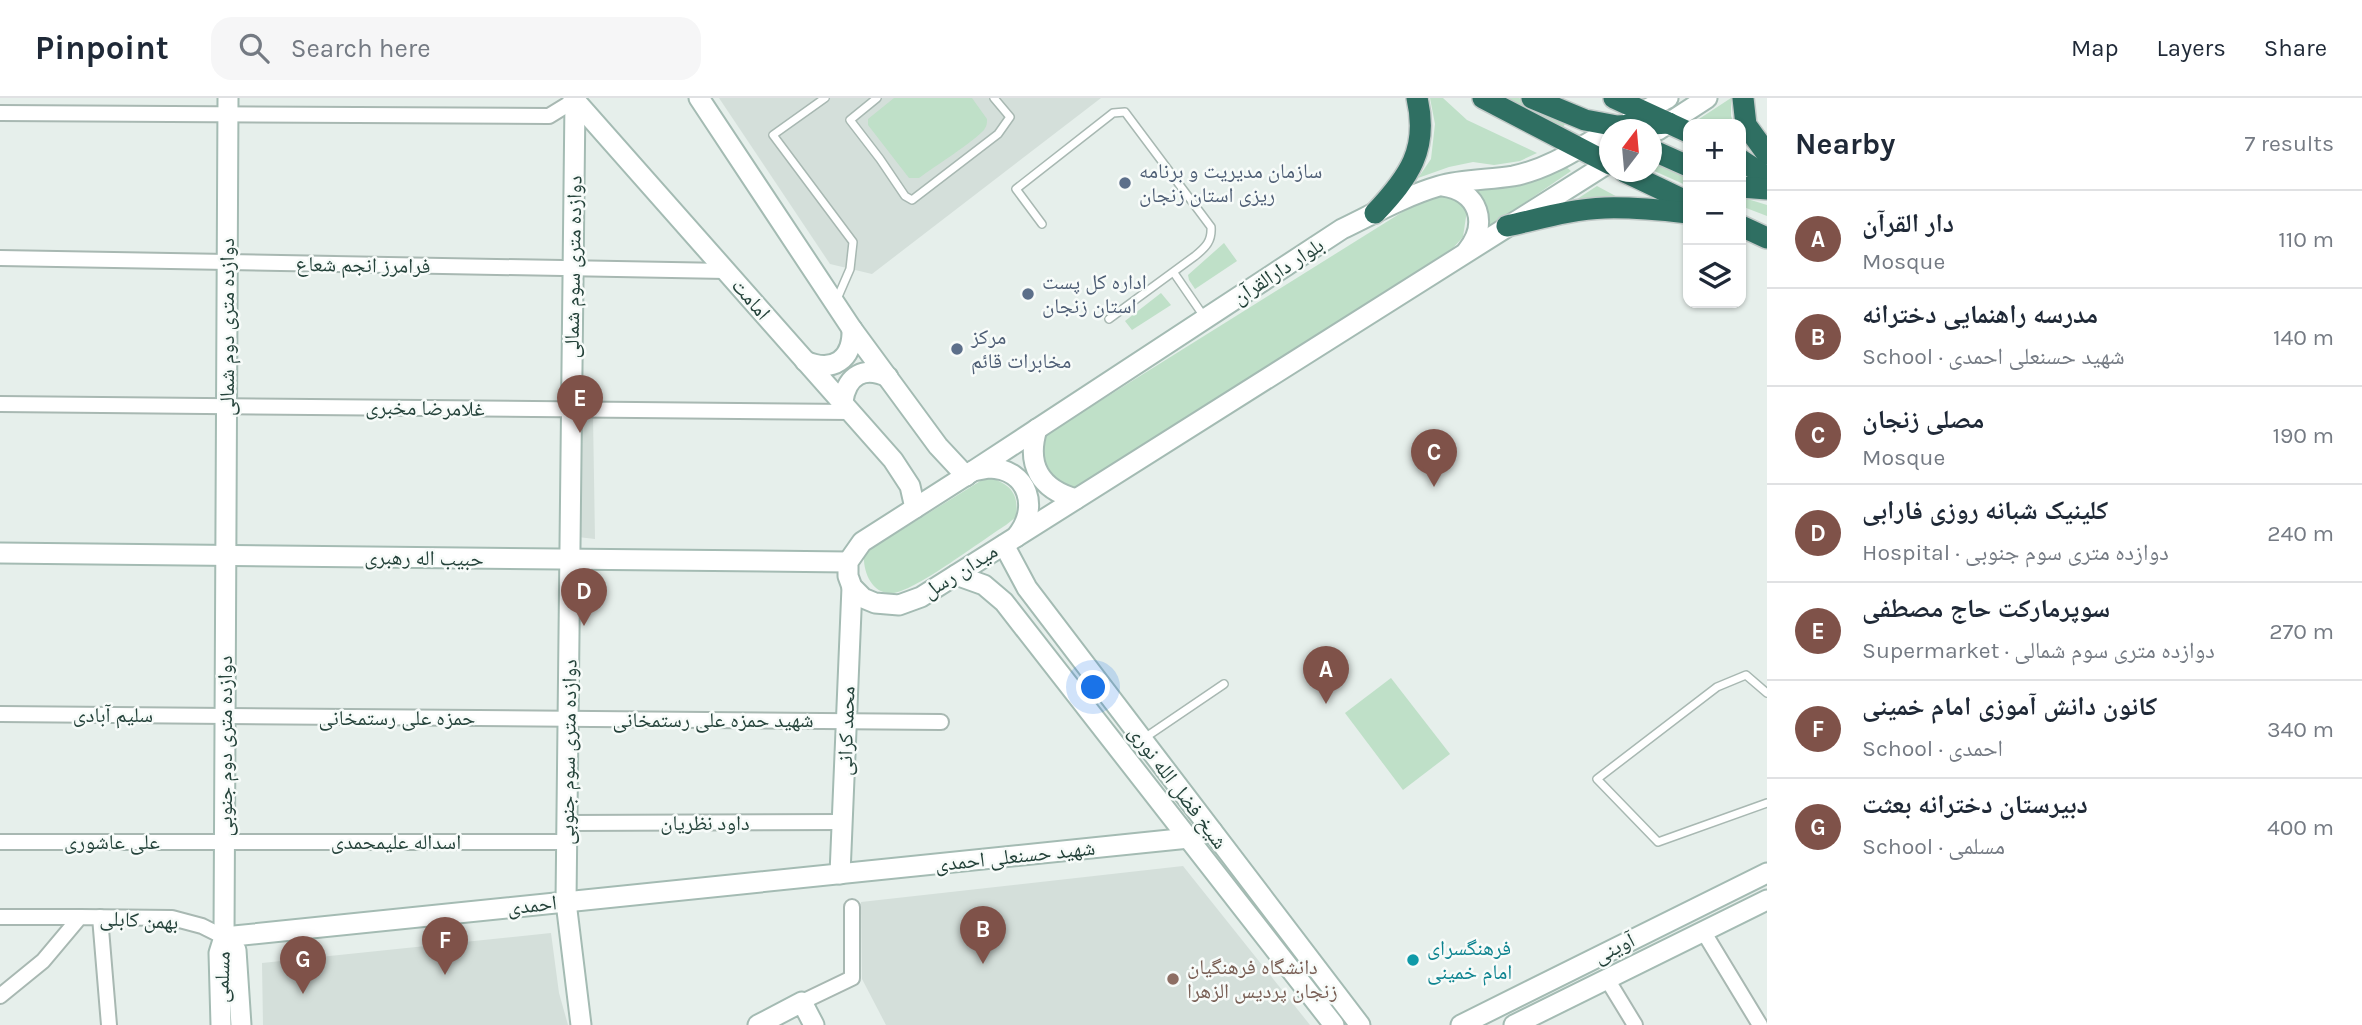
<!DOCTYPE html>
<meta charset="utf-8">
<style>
body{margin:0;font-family:Karla,"Noto Naskh Arabic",sans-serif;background:#f6f6f7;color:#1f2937}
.controls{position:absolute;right:21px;top:21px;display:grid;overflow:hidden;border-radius:14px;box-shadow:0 2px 5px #0004}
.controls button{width:63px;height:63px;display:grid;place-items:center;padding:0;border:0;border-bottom:2px solid #e0e1e3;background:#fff;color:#1f2937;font:35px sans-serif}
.compass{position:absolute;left:1599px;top:21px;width:63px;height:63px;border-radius:50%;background:#fff;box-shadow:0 2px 5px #0004;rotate:16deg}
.you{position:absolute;left:1094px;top:590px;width:24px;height:24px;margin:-18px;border:5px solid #fff;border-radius:50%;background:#1a73e8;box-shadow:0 0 0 10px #1a73e833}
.badge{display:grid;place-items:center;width:46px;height:46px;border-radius:50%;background:#7f5249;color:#fff;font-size:23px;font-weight:700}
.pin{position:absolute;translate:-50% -58px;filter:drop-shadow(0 2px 4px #0008)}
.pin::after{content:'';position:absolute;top:37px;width:24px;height:21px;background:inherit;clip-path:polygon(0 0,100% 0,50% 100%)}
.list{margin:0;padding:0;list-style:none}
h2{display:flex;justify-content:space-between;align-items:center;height:91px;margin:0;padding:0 28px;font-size:30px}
h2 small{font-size:23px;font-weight:400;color:#747a83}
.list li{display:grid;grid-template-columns:46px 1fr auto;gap:21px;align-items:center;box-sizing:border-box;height:98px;padding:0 28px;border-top:2px solid #e0e1e3}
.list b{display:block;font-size:26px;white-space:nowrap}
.list p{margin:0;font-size:23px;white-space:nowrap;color:#747a83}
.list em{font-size:23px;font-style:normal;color:#747a83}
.icon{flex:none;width:38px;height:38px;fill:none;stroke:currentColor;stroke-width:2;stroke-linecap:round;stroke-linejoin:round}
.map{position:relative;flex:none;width:1767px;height:927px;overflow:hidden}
header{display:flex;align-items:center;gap:42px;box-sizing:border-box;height:98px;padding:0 35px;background:#fff;border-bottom:2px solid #e0e1e3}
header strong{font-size:33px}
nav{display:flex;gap:38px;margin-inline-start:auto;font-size:24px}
.search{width:490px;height:63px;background:#f6f6f7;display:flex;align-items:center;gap:18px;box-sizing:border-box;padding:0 24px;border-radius:21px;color:#747a83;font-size:26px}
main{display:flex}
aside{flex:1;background:#fff}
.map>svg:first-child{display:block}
.built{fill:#d4dfda}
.green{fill:#bfe0c8}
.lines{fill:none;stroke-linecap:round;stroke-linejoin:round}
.lane-casing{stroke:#a8b8b2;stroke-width:10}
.street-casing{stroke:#a8b8b2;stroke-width:18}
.secondary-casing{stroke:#a4bbb3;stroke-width:23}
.highway-casing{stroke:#c2cac8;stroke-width:24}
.lane{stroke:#fff;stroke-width:7}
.street{stroke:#fff;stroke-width:14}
.secondary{stroke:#fff;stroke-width:19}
.highway{stroke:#2f6f62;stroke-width:21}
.service-dot{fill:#5c6f8a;stroke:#f7fbf9;stroke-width:2.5}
.culture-dot{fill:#0f9aa8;stroke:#f7fbf9;stroke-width:2.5}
.education-dot{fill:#8d6e63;stroke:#f7fbf9;stroke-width:2.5}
.labels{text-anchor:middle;stroke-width:5;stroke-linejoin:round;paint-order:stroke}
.service-label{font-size:21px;fill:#4e5e75;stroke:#f7fbf9;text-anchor:start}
.street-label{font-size:21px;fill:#24423a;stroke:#f7fbf9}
.culture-label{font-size:21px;fill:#0d838f;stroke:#f7fbf9;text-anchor:start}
.education-label{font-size:21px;fill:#785e54;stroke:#f7fbf9;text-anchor:start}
</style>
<header>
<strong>Pinpoint</strong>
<div class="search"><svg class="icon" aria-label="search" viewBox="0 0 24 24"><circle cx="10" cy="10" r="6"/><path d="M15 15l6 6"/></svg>Search here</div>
<nav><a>Map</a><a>Layers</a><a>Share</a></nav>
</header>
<main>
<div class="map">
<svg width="1767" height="927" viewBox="0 0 1767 927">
<rect width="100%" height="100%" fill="#e6efeb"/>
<g class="built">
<path d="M719,0h382l-229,176 -42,-10z"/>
<path d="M576,318h17l2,123 -17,-2z"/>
<path d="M1183,768l127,159h-424l-24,-46 -1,-77z"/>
<path d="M551,835l8,60 9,32h-305l-1,-62z"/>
</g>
<g class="green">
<path d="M894,0h78l15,21c0,5 0,6 -3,11 -12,13 -49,36 -65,48h-10l-41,-53v-6z"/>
<path d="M1430,0h13l24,22 70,33 -17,8 -26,4 -21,-3 -24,5 -31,11 13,-19 4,-35z"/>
<path d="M1508,0h11l49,21 -6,10 -53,-27z"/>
<path d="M1731,0v18l3,8h-24l-11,-5z"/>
<path d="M1652,59l36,16v13l-36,-16z"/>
<path d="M1565,68l6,5 -89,61 -14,-42 67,-9z"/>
<path d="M1597,88l26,14 -55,5z"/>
<path d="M1440,97l16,3 11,12 -4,27 -10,11 -379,243c-23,-7 -42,-31 -30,-55l376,-235z"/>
<path d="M1741,99l26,8v11l-26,-10z"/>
<path d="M1224,145l13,18 -42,28 -6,-9 -1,-5z"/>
<path d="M1161,195l10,12 -39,25 -7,-9z"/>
<path d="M991,380c21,7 28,17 25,39l-10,8c-24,15 -88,64 -112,68 -21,3 -31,-20 -30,-37l8,-8 110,-68z"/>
<path d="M1391,580l59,76 -47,36 -58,-77z"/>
</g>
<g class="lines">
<defs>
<g id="lane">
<path d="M825,0l-52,37 80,107 -3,27 -13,30"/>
<path d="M877,0l-27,22 30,39 25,37 7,4 86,-66 12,-17 -16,-19"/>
<path d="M1042,126l-26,-35 97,-76 12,-1 86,115c1,14 -5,20 -16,29l-86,63"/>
<path d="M1174,175l31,45"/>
<path d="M1767,595l-21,-18 -29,12 -120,92 61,63 109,-39"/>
<path d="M1143,641l81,-55"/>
</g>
<g id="street">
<path d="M0,15l549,3 26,-16"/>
<path d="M0,160l726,13"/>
<path d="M0,306l851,8"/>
<path d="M0,616l941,8"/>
<path d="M568,725l275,-1"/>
<path d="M0,744h567"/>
<path d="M0,819h80"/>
<path d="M100,819l9,108"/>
<path d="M1703,833l57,94"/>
<path d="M1607,881l28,46"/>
<path d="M0,898l43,-35 37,-44 92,1 30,8 22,11"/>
<path d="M802,904l50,-24v-71"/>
</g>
<g id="secondary">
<path d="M573,0l320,362 17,26 5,22"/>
<path d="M699,0l153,231 86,117 28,30"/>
<path d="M575,2l-9,802 15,123"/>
<path d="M1632,19l36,-19"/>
<path d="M1658,32l49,-32"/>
<path d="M1443,88c36,5 46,38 24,65"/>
<path d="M805,263c28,12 48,-1 47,-32"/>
<path d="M843,303c4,-26 21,-35 45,-24"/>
<path d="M1037,331c-11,36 3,60 39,70"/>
<path d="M989,370c40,1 51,41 27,69l-95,60 -22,8 -24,-2 -12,-5 -11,-11 -4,-11v-14l14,-20 111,-71z"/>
<path d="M973,373l369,-242c31,-15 63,-33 97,-43 24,-7 50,-6 74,-10 36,-7 66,-28 97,-46"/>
<path d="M1016,439l594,-375"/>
<path d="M1004,447l23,43 333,437"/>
<path d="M0,455l848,9"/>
<path d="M956,477l28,10 20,17 330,423"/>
<path d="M840,776l12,-287"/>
<path d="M224,839l965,-99 23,-7"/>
<path d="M224,839l12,13 5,75"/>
<path d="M221,927l-2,-72 5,-16 4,-839"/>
<path d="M758,927l44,-23 12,23"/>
<path d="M1461,927l306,-152"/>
<path d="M1514,927l253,-125"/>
</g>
<g id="highway">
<path d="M1483,0l127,66"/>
<path d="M1532,0l53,22 32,6 52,-3"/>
<path d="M1614,0l74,34"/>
<path d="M1743,0l3,27 21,29"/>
<path d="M1652,52l36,16"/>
<path d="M1741,62l26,17"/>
<path d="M1625,74l63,30"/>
<path d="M1741,89l26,2"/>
<path d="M1375,115c34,-36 54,-64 42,-115"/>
<path d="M1507,128c32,-7 65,-17 98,-18 28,-1 56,2 83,5"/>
<path d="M1741,128l26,12"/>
</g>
</defs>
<use href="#lane" class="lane-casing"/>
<use href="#street" class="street-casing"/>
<use href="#secondary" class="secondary-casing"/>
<use href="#highway" class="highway-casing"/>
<use href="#lane" class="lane"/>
<use href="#street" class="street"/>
<use href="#secondary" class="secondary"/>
<use href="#highway" class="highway"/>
</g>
<g class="service-dot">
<circle cx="1125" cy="85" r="7"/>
<circle cx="1028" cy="196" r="7"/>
<circle cx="957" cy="251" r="7"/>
</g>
<circle class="culture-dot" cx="1413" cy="862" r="7"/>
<circle class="education-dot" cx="1173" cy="881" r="7"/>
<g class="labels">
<g class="service-label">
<text x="1139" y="80">سازمان مدیریت و برنامه<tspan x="1139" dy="24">ریزی استان زنجان</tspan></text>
<text x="1042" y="191">اداره کل پست<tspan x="1042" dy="24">استان زنجان</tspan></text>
<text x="971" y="246">مرکز<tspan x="971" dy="24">مخابرات قائم</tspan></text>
</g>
<g class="street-label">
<text transform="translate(363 167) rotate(1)" y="7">فرامرز انجم شعاع</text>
<text transform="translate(573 169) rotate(-89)" y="7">دوازده متری سوم شمالی</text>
<text transform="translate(1278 173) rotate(-33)" y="7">بلوار دارالقرآن</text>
<text transform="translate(751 201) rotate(49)" y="7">امامت</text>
<text transform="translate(227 229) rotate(-90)" y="7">دوازده متری دوم شمالی</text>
<text transform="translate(425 310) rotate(1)" y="7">غلامرضا مخبری</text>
<text transform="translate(424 460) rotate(1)" y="7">حبیب اله رهبری</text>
<text transform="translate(960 473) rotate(-32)" y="7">میدان رسل</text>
<text x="113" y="624">سلیم آبادی</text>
<text x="397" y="627">حمزه علی رستمخانی</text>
<text x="713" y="629">شهید حمزه علی رستمخانی</text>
<text transform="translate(846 633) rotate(-88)" y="7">محمد کرانی</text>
<text transform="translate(225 648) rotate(-90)" y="7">دوازده متری دوم جنوبی</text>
<text transform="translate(568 654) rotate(-89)" y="7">دوازده متری سوم جنوبی</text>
<text transform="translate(1178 689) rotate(53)" y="7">شیخ فضل الله نوری</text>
<text x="705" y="732">داود نظریان</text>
<text x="112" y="751">علی عاشوری</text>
<text x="396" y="751">اسداله علیمحمدی</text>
<text transform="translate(1015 758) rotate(-6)" y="7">شهید حسنعلی احمدی</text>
<text transform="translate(532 807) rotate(-6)" y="7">احمدی</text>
<text transform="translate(139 822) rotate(3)" y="7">بهمن کابلی</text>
<text transform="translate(1614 850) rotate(-26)" y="7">آوینی</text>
<text transform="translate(222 879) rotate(-88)" y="7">مسلمی</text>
</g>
<g class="culture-label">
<text x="1427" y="857">فرهنگسرای<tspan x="1427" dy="24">امام خمینی</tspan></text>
</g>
<g class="education-label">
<text x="1187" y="876">دانشگاه فرهنگیان<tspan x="1187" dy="24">زنجان پردیس الزهرا</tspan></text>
</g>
</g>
</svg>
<div class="controls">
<button>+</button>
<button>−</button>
<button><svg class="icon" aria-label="layers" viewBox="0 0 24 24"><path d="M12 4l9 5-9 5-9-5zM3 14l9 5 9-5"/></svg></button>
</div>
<svg class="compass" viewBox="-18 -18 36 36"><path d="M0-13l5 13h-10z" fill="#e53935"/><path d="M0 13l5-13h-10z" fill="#747a83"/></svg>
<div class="you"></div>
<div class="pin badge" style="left:1326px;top:606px">A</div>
<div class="pin badge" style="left:983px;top:866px">B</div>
<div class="pin badge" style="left:1434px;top:389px">C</div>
<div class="pin badge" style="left:584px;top:528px">D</div>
<div class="pin badge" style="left:580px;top:335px">E</div>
<div class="pin badge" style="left:445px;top:877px">F</div>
<div class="pin badge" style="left:303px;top:896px">G</div>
</div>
<aside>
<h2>Nearby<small>7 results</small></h2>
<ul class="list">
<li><span class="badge">A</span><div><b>دار القرآن</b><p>Mosque</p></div><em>110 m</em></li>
<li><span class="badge">B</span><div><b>مدرسه راهنمایی دخترانه</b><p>School · شهید حسنعلی احمدی</p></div><em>140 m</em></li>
<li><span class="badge">C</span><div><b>مصلی زنجان</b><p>Mosque</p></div><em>190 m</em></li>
<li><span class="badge">D</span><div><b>کلینیک شبانه روزی فارابی</b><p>Hospital · دوازده متری سوم جنوبی</p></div><em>240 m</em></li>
<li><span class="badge">E</span><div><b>سوپرمارکت حاج مصطفی</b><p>Supermarket · دوازده متری سوم شمالی</p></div><em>270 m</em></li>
<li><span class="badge">F</span><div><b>کانون دانش آموزی امام خمینی</b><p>School · احمدی</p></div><em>340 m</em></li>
<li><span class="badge">G</span><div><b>دبیرستان دخترانه بعثت</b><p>School · مسلمی</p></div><em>400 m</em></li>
</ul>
</aside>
</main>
